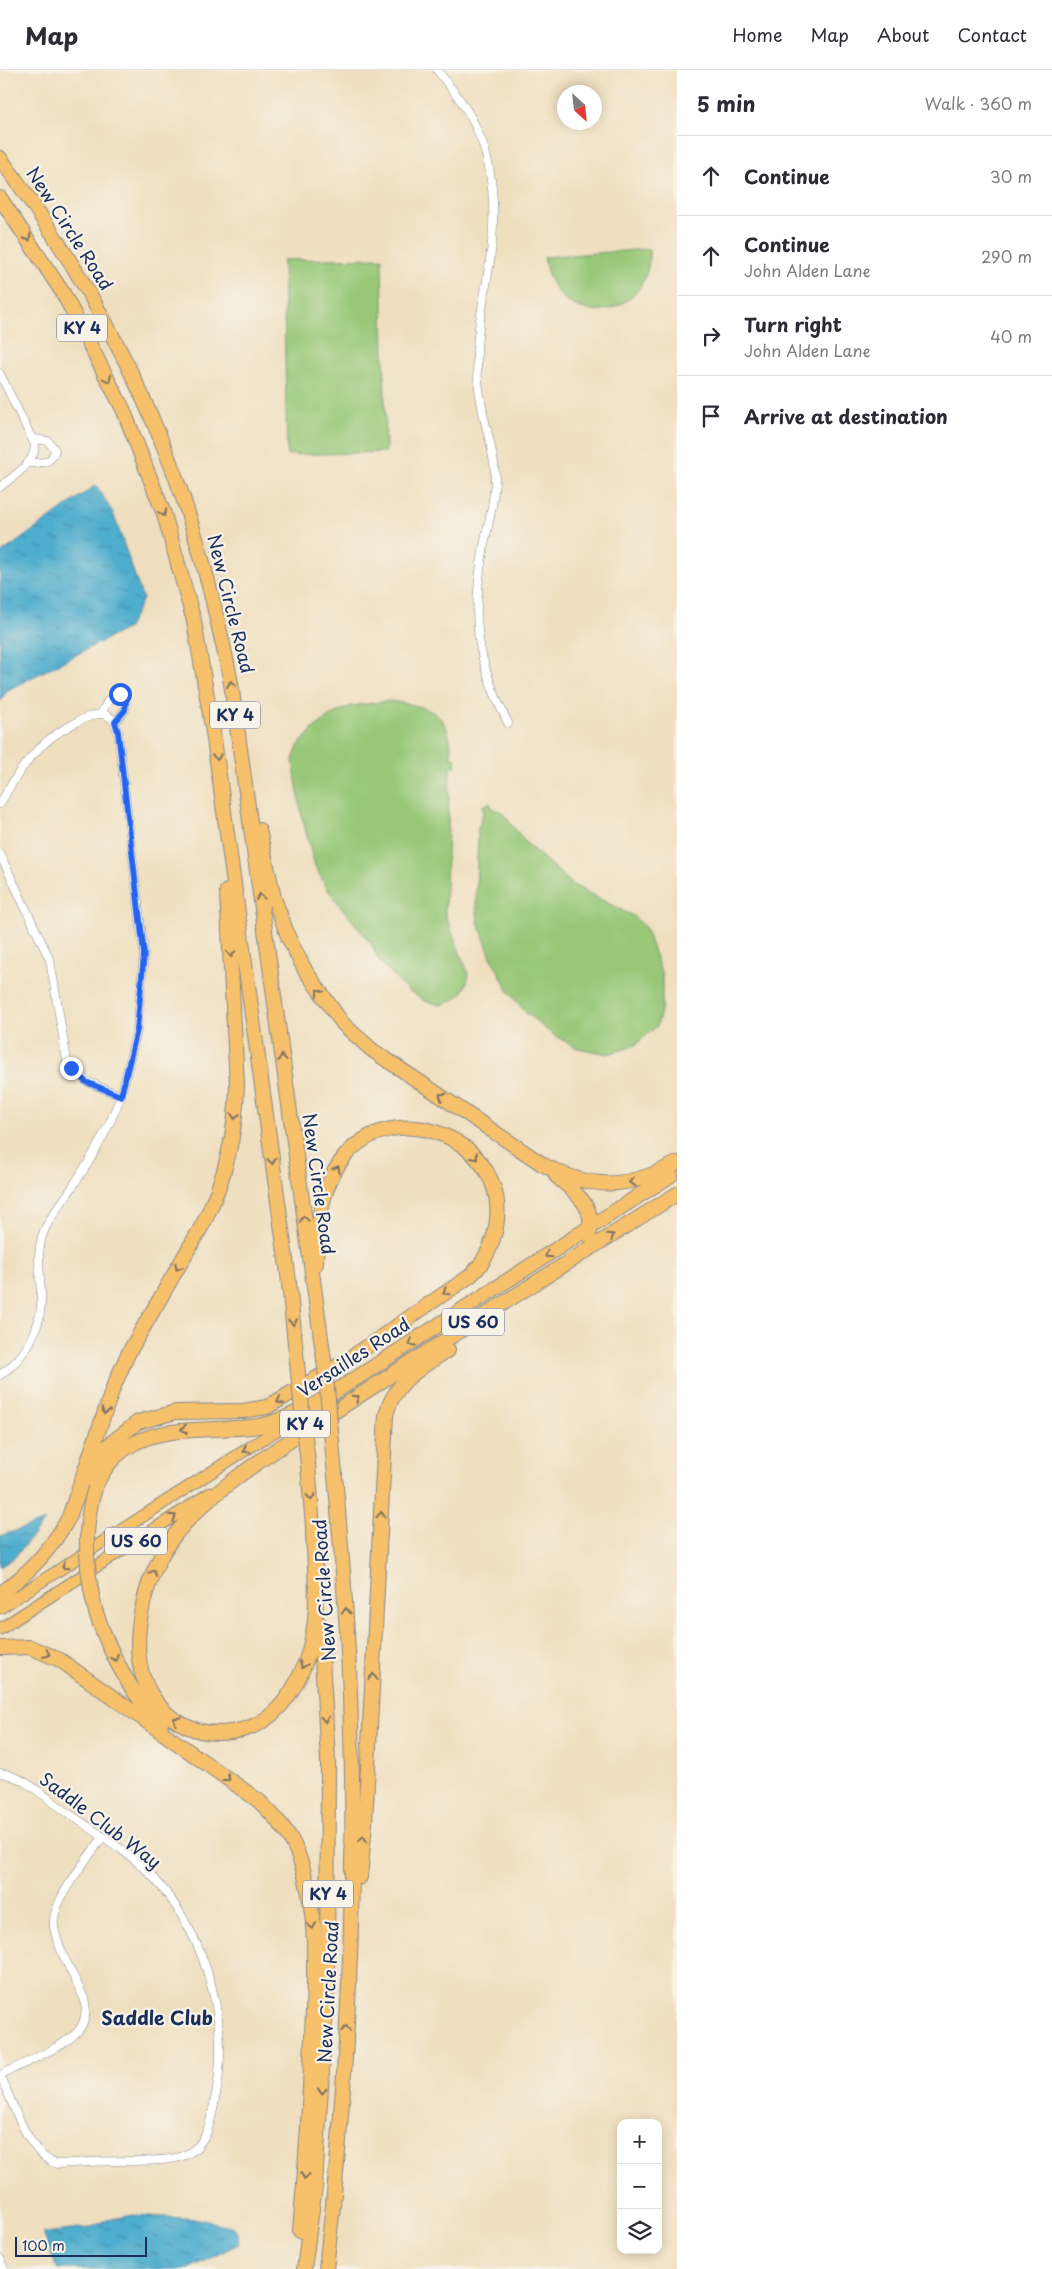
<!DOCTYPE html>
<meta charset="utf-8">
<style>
body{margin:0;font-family:"Playpen Sans",sans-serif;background:#f2f2f3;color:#2b2b33}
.controls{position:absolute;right:15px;bottom:15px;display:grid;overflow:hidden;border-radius:10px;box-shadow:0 2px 12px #0003}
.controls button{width:45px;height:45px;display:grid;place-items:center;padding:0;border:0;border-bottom:1px solid #e1e1e2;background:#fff;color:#2b2b33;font:25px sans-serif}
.compass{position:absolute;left:557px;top:15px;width:45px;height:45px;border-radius:50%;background:#fff;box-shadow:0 2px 12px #0003;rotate:153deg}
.scale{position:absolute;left:15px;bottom:12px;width:132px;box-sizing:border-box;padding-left:5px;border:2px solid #1b2f5e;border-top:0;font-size:14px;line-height:18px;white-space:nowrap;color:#1b2f5e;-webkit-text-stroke:4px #f7f3e8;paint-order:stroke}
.stop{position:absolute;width:15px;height:15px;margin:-11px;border:4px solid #2563eb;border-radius:50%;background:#fff}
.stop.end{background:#2563eb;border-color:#fff;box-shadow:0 1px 5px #0008}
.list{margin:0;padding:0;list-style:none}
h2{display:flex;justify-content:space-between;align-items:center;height:65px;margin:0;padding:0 20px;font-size:21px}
h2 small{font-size:16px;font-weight:400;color:#7c7c81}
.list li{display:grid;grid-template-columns:32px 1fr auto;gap:15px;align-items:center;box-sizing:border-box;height:80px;padding:0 20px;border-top:1px solid #e1e1e2}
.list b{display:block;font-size:19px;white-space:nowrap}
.list p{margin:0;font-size:16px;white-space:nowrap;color:#7c7c81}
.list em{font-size:16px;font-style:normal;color:#7c7c81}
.icon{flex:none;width:28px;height:28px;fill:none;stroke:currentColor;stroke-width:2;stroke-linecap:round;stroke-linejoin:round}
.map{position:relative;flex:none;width:677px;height:2199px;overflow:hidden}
header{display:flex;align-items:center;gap:30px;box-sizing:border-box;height:70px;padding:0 25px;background:#fff;border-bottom:1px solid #e1e1e2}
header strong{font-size:24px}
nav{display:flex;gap:28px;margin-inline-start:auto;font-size:18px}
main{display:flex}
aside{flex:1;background:#fff}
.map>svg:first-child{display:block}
.green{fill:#97c777;stroke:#597b6a}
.water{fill:url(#water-ripples);stroke:#356e96}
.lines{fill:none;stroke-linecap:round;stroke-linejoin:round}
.street-casing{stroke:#85878e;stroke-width:9}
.primary-casing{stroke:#85878e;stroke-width:13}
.highway-casing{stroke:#85878e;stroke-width:16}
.street{stroke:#fff;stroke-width:8}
.primary{stroke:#f6c16b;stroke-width:11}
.highway{stroke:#f6c16b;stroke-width:14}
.highway-bridge-casing{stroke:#85878e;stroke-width:16;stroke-linecap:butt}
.highway-bridge{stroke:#f6c16b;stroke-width:14}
.oneway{stroke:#7e7164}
.route{stroke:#2563eb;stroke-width:6}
.labels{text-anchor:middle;stroke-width:4.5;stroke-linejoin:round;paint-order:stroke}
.shield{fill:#f7f3e8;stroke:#5d6a87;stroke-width:1}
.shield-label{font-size:16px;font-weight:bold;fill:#1b2f5e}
.street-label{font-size:18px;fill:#1b2f5e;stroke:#f7f3e8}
.neighbourhood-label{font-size:19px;font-weight:bold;fill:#1b2f5e;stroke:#f7f3e8}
</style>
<header>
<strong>Map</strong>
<nav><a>Home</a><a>Map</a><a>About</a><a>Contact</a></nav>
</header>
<main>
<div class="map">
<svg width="677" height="2199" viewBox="0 0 677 2199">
<defs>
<pattern id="water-ripples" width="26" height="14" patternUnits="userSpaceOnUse" patternTransform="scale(1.25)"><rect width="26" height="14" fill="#4fadcd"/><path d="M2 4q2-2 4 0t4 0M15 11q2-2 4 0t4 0" fill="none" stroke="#418daa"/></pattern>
</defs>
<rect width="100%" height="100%" fill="#f7f3e8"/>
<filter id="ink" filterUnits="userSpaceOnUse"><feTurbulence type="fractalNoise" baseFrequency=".02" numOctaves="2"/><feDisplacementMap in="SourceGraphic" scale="10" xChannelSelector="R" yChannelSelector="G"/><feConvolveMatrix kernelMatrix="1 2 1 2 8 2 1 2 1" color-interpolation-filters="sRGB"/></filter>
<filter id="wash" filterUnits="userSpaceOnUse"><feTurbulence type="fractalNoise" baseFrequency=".0096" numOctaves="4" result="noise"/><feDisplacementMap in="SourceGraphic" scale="20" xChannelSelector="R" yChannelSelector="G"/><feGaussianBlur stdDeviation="1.12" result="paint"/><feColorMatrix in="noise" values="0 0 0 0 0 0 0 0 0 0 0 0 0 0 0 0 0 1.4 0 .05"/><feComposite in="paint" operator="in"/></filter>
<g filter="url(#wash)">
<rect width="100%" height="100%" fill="#efdfbf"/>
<g class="green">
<path d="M649,179c5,72 -95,88 -105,8z"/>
<path d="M382,188l4,194 -99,3 -4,-195z"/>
<path d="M389,631c40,5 63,11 62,56l5,1 -1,9h-5l-5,147 24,62 -5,14 -8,9 -15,6 -16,-4 -19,-12 -27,-28 -7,-16 -44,-55 -13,-24 -13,-49 -9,-57 5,-14 15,-17 20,-15 18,-8z"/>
<path d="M490,733l2,6 9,2 25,32 47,42 60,31 12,11 17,48v32l-5,19 -23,20 -26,8 -31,-6 -25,-14 -27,-22 -16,-20 -18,-35 -13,-35 -2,-19 2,-75 6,-17 -2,-5z"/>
</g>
<g class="water">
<path d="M96,415l17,28 30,86 -15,29 -120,62 -8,11v-147z"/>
<path d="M45,1451l-30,36 -15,10v-31z"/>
<path d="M133,2145l65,4 36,8 3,5 2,12 -51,25h-131l-14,-36 46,-5 18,-8z"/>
</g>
</g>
<g filter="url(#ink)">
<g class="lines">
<defs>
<g id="street">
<path d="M437,0c15,19 31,38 40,60 21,46 19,99 10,149 -4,27 -11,54 -10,82 0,19 3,38 7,56 4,20 11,39 11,60 0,25 -8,50 -12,74 -12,69 -7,109 25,172"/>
<path d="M0,304l35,71c0,19 -22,31 -35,42"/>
<path d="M28,393c13,0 24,1 27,-13l-7,-9 -14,-2"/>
<path d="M101,644c5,-10 7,-18 19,-20l6,9 -1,7 -10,12"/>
<path d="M0,734c19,-35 38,-63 75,-81 10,-5 18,-9 29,-9l9,5 5,13 26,222 -7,76 -16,66 -35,-15 -19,-20 -17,-101 -50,-106"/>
<path d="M0,1305c25,-17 42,-46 41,-77 0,-23 -6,-44 3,-67 7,-17 20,-30 29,-45 20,-29 36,-58 48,-90"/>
<path d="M0,1703c25,3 48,27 68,40 29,20 63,40 87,66 53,61 77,146 59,225 -4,21 -9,44 -31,52 -17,6 -39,4 -57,5 -22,0 -45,1 -68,3 -29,-6 -46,-64 -58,-89"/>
<path d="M0,2005c20,-10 65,-28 78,-44 8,-9 9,-22 6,-33 -10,-23 -26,-47 -30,-71 -4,-25 34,-69 49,-90"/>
<path d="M0,2189l4,10"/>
</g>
<g id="primary">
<path d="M0,1538l294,-189"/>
<path d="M0,1559l210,-136"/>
</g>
<g id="highway">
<path d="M0,88c65,88 120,181 161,282 33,78 53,160 70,243l94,684"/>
<path d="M0,128l63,95 60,116 41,105 30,107 19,111 75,542 11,109"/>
<path d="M259,760l15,68 15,41 16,31 38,54 29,26 170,114c49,27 87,25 135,-1"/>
<path d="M556,1106c19,16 41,31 33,59"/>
<path d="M308,1394l6,76"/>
<path d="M96,1415c30,-66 97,-52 155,-58 23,-2 44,-14 65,-23l355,-229"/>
<path d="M75,1430l18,-26 13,-27 32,-25 38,-10 67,-1 24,-4 76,-44 127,-87c15,-13 22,-30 26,-49 16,-87 -104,-136 -155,-66 -21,29 -24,69 -25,103"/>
<path d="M313,1461c1,29 5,60 2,89 -6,48 -30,106 -84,112 -32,5 -63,-9 -80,-38 -27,-44 -7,-119 23,-158 41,-52 121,-98 177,-135 108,-70 217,-139 326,-207"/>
<path d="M0,1524c30,-22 51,-44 69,-77l44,-129 15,-34 75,-130c22,-44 33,-90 34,-139l-10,-194"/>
<path d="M96,1543c14,40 35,81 65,112"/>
<path d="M0,1578l30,-1 30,13 199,141c13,13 27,27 35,44 27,59 20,130 18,192 -2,65 -6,129 -12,194"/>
<path d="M360,1807l5,-54 21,-408c8,-34 36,-48 62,-65"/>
<path d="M304,2199l11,-83 12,-198 1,-228 -8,-136"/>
<path d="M326,2199c21,-179 30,-360 25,-540 -2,-95 -10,-191 -19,-286"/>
</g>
</defs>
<use href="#street" class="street-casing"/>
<use href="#primary" class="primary-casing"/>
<use href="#highway" class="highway-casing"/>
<use href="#street" class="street"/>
<use href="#primary" class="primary"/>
<use href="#highway" class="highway"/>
<defs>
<g id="highway-bridge">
<path d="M325,1297l7,76"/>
<path d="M299,1313l9,81"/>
<path d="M95,1418c-13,41 -9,85 1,125"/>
</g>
</defs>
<use href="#highway-bridge" class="highway-bridge-casing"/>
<use href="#highway-bridge" class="highway-bridge"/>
</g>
<defs><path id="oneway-chevron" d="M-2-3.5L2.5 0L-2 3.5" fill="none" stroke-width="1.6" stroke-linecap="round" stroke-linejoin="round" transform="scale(1.25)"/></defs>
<g class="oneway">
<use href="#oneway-chevron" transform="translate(28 168) rotate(57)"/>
<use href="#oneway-chevron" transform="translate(108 309) rotate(65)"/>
<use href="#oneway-chevron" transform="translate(163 443) rotate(72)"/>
<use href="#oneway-chevron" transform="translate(231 614) rotate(-99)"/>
<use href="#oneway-chevron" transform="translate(217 687) rotate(82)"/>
<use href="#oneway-chevron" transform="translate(260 827) rotate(-98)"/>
<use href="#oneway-chevron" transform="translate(231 884) rotate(86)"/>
<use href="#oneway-chevron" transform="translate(319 922) rotate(-124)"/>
<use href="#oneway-chevron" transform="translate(282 988) rotate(-98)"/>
<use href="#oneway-chevron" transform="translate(442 1026) rotate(-146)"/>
<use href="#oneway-chevron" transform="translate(235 1046) rotate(96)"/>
<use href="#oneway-chevron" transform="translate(475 1087) rotate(50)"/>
<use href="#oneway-chevron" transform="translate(272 1091) rotate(82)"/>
<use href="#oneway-chevron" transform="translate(337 1099) rotate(-60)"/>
<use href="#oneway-chevron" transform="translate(632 1112) rotate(168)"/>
<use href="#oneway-chevron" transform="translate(304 1149) rotate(-98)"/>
<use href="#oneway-chevron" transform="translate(611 1166) rotate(-33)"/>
<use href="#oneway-chevron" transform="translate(548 1185) rotate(146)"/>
<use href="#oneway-chevron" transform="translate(178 1197) rotate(120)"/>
<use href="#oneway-chevron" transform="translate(446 1222) rotate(145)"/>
<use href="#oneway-chevron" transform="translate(293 1252) rotate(83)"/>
<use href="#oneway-chevron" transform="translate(412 1273) rotate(148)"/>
<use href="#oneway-chevron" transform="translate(356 1328) rotate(-33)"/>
<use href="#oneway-chevron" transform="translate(280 1331) rotate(152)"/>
<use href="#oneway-chevron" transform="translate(105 1341) rotate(109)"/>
<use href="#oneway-chevron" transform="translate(184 1359) rotate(175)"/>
<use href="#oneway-chevron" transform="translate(246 1380) rotate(147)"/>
<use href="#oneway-chevron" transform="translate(311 1427) rotate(85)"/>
<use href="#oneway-chevron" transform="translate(381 1445) rotate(-88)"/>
<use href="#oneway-chevron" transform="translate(173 1447) rotate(-33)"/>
<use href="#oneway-chevron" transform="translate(65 1496) rotate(147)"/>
<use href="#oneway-chevron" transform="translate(153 1503) rotate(-68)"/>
<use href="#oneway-chevron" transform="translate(346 1541) rotate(-93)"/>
<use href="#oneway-chevron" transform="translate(47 1584) rotate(24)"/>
<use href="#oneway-chevron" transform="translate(115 1588) rotate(62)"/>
<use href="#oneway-chevron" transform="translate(303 1595) rotate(111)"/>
<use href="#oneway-chevron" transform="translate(373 1607) rotate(-87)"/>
<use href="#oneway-chevron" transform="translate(325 1649) rotate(86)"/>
<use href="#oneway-chevron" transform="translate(176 1650) rotate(-148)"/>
<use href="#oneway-chevron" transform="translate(227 1708) rotate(36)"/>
<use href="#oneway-chevron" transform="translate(363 1769) rotate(-85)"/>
<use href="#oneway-chevron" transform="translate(312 1856) rotate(84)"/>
<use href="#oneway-chevron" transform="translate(346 1959) rotate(-86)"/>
<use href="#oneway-chevron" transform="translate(322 2021) rotate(93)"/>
<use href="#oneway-chevron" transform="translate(305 2106) rotate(95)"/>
</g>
</g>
<g class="lines" filter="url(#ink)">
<path class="route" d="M71,998l15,14 35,14 16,-66 7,-76 -26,-222 -3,-10 10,-12 1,-7 -6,-9"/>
</g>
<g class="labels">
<g class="shield">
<rect x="57" y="244.5" width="50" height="27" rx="4"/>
<rect x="210" y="631.5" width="50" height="27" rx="4"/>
<rect x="442" y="1238.5" width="62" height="27" rx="4"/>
<rect x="280" y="1340.5" width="50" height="27" rx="4"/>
<rect x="105" y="1457.5" width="62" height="27" rx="4"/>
<rect x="303" y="1810.5" width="50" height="27" rx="4"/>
</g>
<g class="shield-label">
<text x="82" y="264">KY 4</text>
<text x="235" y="651">KY 4</text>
<text x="473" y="1258">US 60</text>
<text x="305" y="1360">KY 4</text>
<text x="136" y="1477">US 60</text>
<text x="328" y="1830">KY 4</text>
</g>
<g class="street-label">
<text transform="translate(69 159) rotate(57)" y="6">New Circle Road</text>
<text transform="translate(230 534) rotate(76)" y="6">New Circle Road</text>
<text transform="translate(318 1114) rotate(82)" y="6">New Circle Road</text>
<text transform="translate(354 1288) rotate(-33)" y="6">Versailles Road</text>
<text transform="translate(325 1520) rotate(-94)" y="6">New Circle Road</text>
<text transform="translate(100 1751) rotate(37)" y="6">Saddle Club Way</text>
<text transform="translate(329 1922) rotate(-87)" y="6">New Circle Road</text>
</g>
<g class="neighbourhood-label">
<text x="157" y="1955">Saddle Club</text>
</g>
</g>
</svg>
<div class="controls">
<button>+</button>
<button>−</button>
<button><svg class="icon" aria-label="layers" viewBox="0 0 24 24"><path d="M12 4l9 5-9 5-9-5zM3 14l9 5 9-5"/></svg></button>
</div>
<svg class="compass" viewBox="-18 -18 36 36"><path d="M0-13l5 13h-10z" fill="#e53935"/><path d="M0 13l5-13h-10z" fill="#7c7c81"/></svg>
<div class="scale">100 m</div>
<div class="stop" style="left:120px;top:624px"></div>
<div class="stop end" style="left:71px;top:998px"></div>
</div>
<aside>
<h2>5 min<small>Walk · 360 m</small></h2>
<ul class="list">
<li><svg class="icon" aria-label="ahead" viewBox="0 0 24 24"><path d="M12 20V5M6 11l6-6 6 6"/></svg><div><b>Continue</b></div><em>30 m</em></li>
<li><svg class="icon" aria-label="ahead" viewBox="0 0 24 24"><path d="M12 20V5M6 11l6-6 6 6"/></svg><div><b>Continue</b><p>John Alden Lane</p></div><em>290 m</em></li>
<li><svg class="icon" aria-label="right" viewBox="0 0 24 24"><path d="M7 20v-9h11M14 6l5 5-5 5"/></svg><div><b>Turn right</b><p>John Alden Lane</p></div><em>40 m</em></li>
<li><svg class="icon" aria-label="arrive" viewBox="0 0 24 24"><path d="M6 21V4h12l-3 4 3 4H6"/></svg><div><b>Arrive at destination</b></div></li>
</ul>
</aside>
</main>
